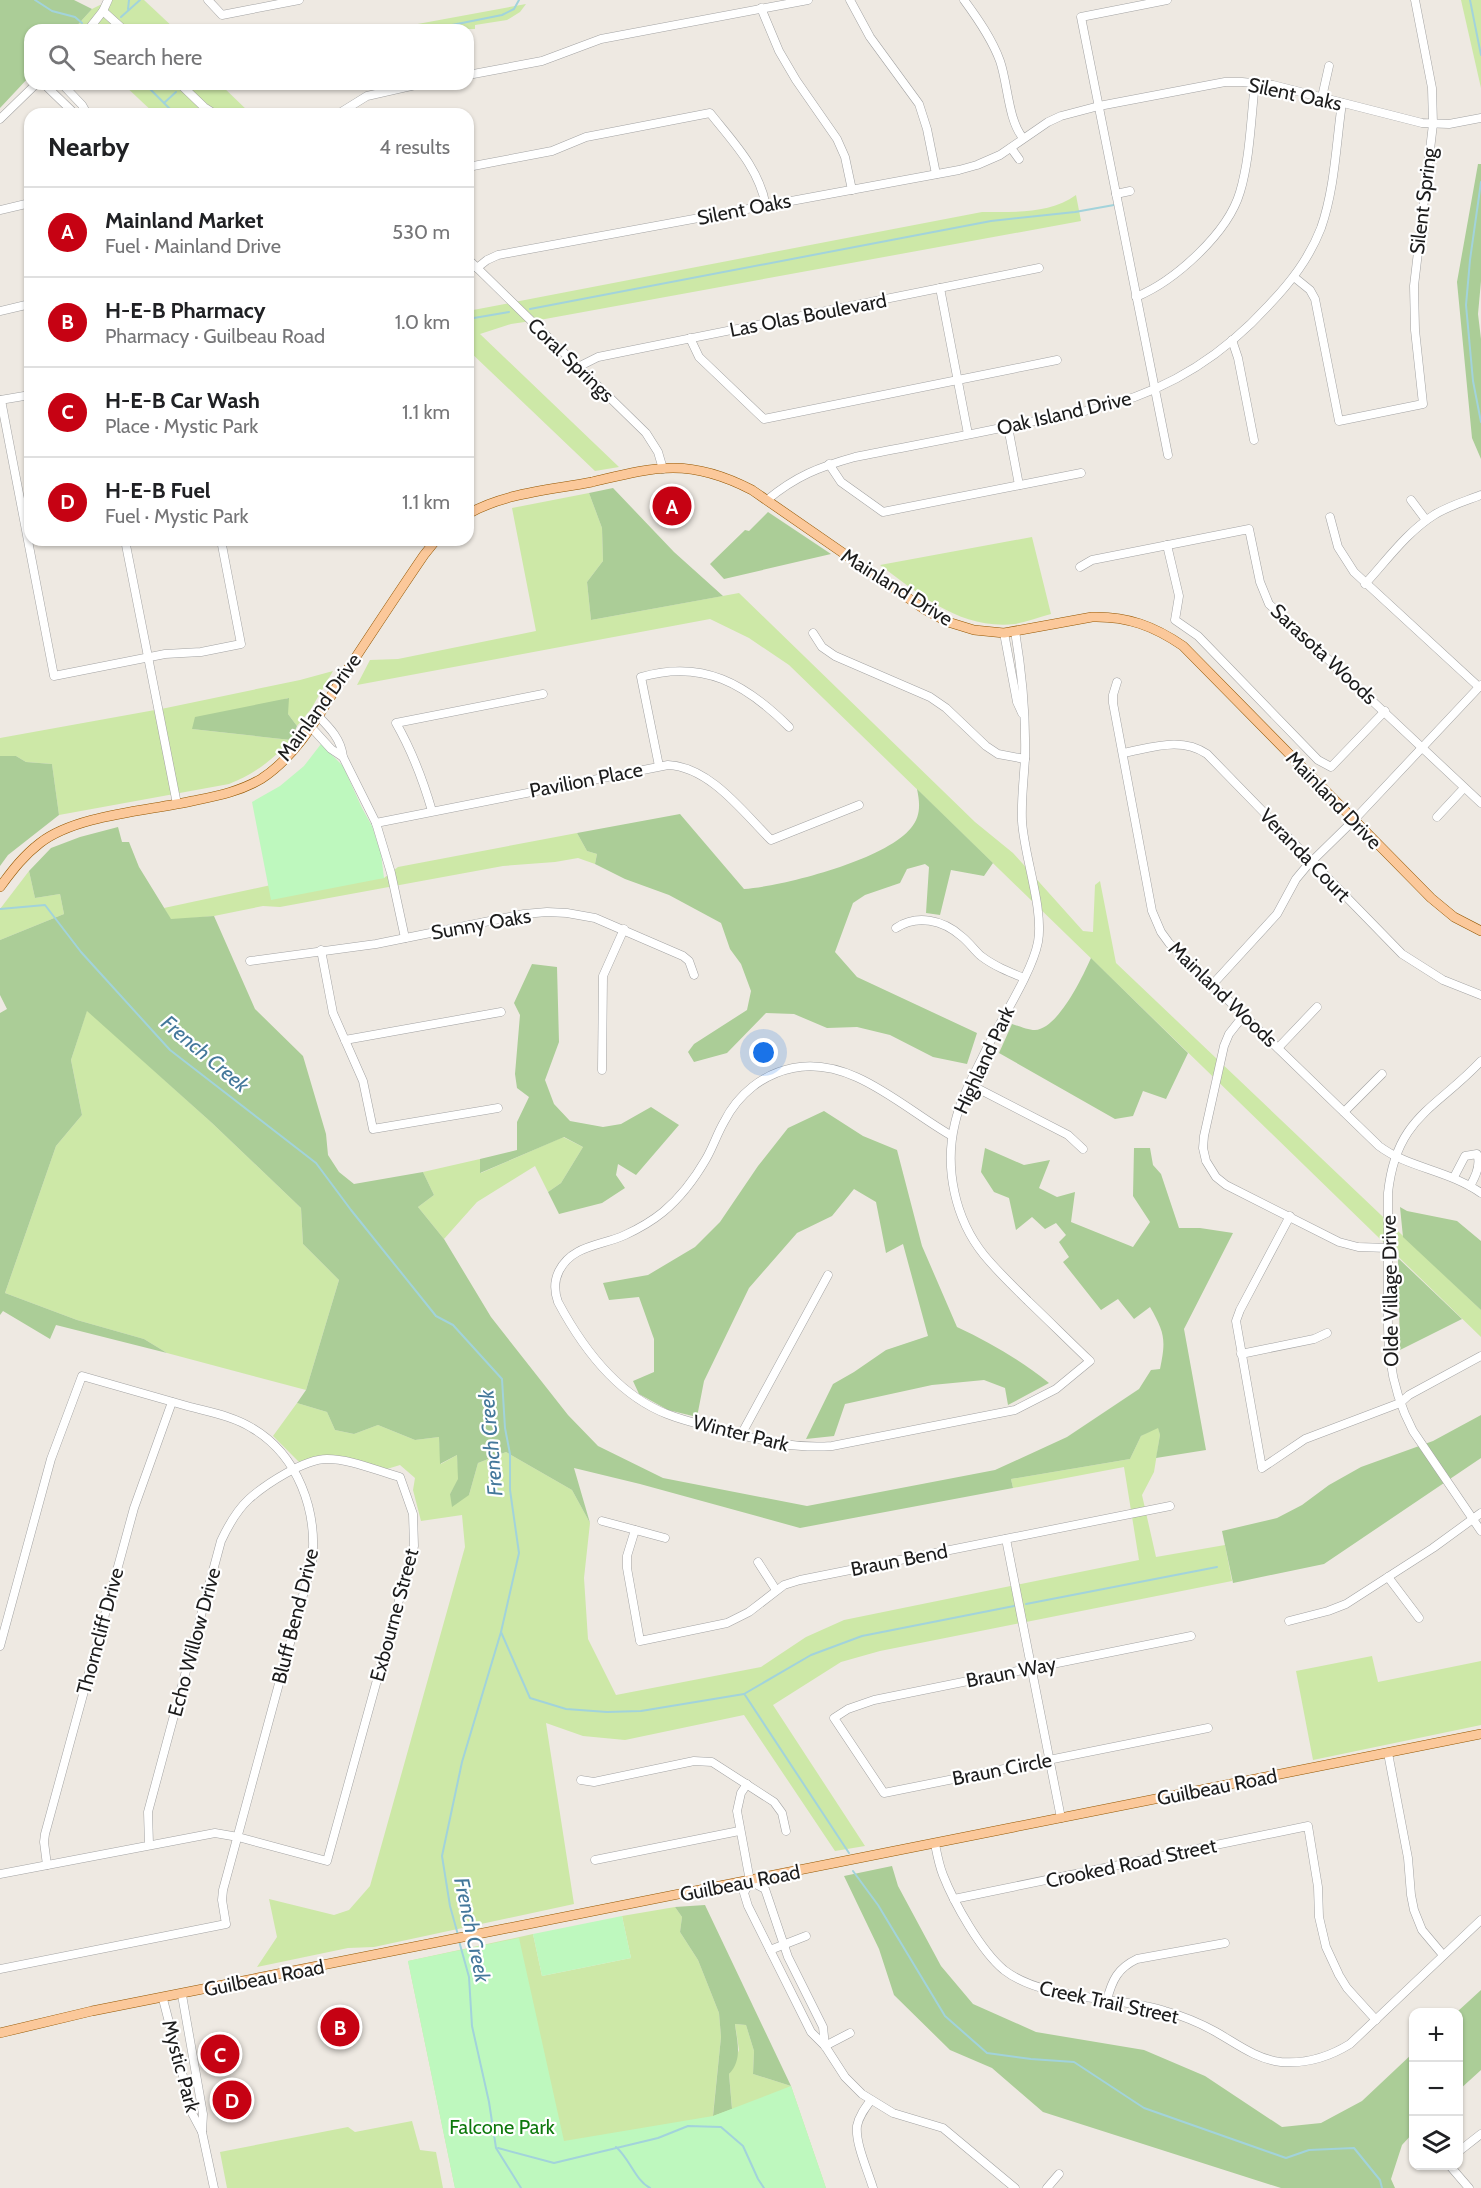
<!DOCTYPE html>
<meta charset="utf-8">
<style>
body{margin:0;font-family:Cabin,sans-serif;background:#f2f2f2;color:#202124}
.controls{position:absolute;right:18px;bottom:18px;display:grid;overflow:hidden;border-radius:12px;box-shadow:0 2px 4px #0004}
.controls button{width:54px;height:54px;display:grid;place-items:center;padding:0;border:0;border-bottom:2px solid #e0e0e0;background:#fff;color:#202124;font:30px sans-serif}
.you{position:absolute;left:764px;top:1053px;width:21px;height:21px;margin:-15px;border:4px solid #fff;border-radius:50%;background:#1a73e8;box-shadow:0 0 0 9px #1a73e833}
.badge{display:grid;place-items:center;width:39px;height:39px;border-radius:50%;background:#c60213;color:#fff;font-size:20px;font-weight:700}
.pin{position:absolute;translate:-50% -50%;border:3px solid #fff;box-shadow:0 2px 6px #0006}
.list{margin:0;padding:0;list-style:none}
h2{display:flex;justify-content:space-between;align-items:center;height:78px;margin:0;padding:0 24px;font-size:26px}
h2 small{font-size:20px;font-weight:400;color:#757577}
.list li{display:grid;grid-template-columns:39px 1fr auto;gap:18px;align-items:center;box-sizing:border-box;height:90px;padding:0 24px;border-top:2px solid #e0e0e0}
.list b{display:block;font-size:22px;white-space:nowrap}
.list p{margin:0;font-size:20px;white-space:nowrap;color:#757577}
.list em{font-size:20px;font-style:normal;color:#757577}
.icon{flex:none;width:33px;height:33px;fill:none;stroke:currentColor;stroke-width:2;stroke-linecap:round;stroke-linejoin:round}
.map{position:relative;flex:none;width:1481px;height:2188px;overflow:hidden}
.search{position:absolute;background:#fff;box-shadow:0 2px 4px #0004;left:24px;top:24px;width:450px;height:66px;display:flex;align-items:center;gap:15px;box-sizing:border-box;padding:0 21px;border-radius:18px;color:#757577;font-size:22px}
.panel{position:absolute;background:#fff;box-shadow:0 2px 4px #0004;left:24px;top:108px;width:450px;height:438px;border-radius:18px}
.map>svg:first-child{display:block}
.grass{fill:#cde8a7}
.forest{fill:#abcd97}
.park{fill:#bef8be}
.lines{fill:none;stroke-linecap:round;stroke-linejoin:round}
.stream{stroke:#a2d3db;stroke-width:2}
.minor-casing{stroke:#a3a3a3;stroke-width:9}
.major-casing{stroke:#935601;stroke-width:10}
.minor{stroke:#fff;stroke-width:8}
.major{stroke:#fbc89a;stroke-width:9}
.labels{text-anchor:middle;stroke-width:4.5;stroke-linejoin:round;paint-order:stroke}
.street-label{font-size:20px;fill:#1c1c1c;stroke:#fff}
.park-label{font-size:20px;fill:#0d780c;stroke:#fff}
.water-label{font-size:21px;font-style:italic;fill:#44789b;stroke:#fff}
</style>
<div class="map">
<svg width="1481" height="2188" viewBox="0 0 1481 2188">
<rect width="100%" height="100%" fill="#eee9e2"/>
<g class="grass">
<path d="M110,0h34l32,30h-103l19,-21z"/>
<path d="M1461,0h20v88z"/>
<path d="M526,4l-6,8 -13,8 -32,5v4l-90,1z"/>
<path d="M123,84h97l31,30h-96z"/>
<path d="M1076,195l5,26 -536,98 -34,5 -31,10 139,133 -24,4 -127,-121v-39l514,-99c31,0 68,2 94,-17z"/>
<path d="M589,493l13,35 1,33 -16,21 4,38 148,-27 236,229 38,31 70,78 10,1 2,-47 5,-4 16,82 365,347v27l-692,-672 -40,-27 -39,-19 -353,66 13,-25 28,-1 138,-28 -24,-123z"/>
<path d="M1032,537l19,77c-12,3 -24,8 -36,10 -54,6 -95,-29 -135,-59z"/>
<path d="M333,671l-22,38 -14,17 -9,-12v-16l-96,31 99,11c-20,21 -35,33 -62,44l-170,31 -7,-51 -26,-2 -10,-6h-16v-18l166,-30 134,-28z"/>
<path d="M577,833l10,18 10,3 -2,10 -17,-6 -23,4 -52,4 -223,41 -17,-1 -49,10 -43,4 -7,-12 107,-23 113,-7 14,-11z"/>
<path d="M29,871l6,27 25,-4 4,20 -64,26v-31z"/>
<path d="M87,1010l125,113 89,85 2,36 36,36 -33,110 -139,-37 -23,-14 -67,-19 -72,-27 51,-147 26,-31 -11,-55z"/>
<path d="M563,1137l20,10 -22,36 -13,9 -13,-26 -58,36 -33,37 -26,-32 16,-12 -11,-23 57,-13 1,14z"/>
<path d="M297,1403l30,9 8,18 19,4 24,-9 37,15 24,-3 2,27 16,-9 2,24 -9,15 19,1 9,-32 28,-11 66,38 18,33 -6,55 4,61 28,56 145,-28 45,-30 38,-17 295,-60 -15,-93 -111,21 -2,-9 119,-20 11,-23 17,-9 2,8 -6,37 -12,23 14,62 69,-12 7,36 -352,70 -39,11 -68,43 92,141 -30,5 -91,-136 -119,25 -42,-4 -37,-13 28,181 -200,43 -26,1 -91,19 20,-30 -8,-38 65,16 15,-5 21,-24 95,-339 -3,-32 -41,6 -8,-31 2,-12 -15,-13 -13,4 -62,-14 -25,8 -27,-27z"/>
<path d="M1372,1656l6,26 103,-21v64l-168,35 -17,-89z"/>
<path d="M675,1907l7,10 -2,15 18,28 21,53 2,24 -8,78 19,-7 -3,-34 10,-24 -4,-26 11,1 8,26 -1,23 38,12 35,102h-371l-47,-227 125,-27 9,42 89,-18 -9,-42z"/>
<path d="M412,2121l8,29 16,2 7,36h-216l-7,-36 128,-25 7,5z"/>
</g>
<g class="forest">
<path d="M0,0h74l18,9 -19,21h-43v46l-30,32z"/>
<path d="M1478,164h3v117l-3,33 3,25v120l-9,-21 -15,-156z"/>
<path d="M613,488l61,64 49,44 -132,24 -4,-38 16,-21 -1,-33 -13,-35z"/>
<path d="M768,512l63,42 -107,25 -14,-15 35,-34 4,1z"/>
<path d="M289,698l-1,16 9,12 -6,14 -99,-11 3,-12z"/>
<path d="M0,756h16l10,6 26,2 7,51 -51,40 -8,11z"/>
<path d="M917,789l76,74 -9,13 -33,-6 -11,45 -14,-2 3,-46 -4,-3 -18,5 -7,14 -35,12 -12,8 -18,49 22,25 120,56 -10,31 -34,-7 -43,-22 -33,-8 -30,1 -33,-14 -28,-1 -39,40 -33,9 -6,-10 6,-8 53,-34 4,-19 -10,-27 -11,-15 -9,-26 -52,-28 -44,-16 -30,-15 2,-10 -10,-3 -10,-18 103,-19 64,75c40,-3 141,-29 167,-61 10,-12 9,-25 6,-39z"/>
<path d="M118,827l4,15h7l10,25 32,52 43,-3 41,93 48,47 23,78 2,21 11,17 15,12 69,-12 11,23 -16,12 26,32 47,78 77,98 30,31 65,32 144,28 188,-36 72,-33 72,-48 12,-19 9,-1c6,-29 5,-36 -10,-62l-16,12 -16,-20 -17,11 -38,-48 6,-5 -10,-15 7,-7 -10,-12 -11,6 -13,-12 -16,13 -7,-32 -15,-6 -13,-20 4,-24 39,17 26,-5 -11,28 18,9 18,-5 -4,30 62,25 17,-25 -17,-26 1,-48h16l3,17 8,9 18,54h21l33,5 -49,96 22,121 -50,8 4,-23 -2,-7 -17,8 -11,23 -119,20 2,9 -213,40 -160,-44 -66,-16 16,55 -18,-33 -66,-38 -28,11 -9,32 -17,12 -2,-13 8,-15 -1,-24 -17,9 -1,-27 -24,3 -37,-15 -24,9 -19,-4 -8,-18 -30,-9 9,-13 33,-110 -36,-36 -2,-36 -89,-85 -125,-112 -16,49 11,55 -26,31 -51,147 72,27 67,19 23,14 -111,-28 -6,14 -47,-28 -3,4v-302l7,-4 -7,-14v-55l64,-26 -4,-20 -25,4 -6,-27 22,-23 29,-11z"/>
<path d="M1091,958l97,95 -22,46 -23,-8 -10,25 -18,3 -116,-66 13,-29c7,2 16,6 23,6 23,-1 48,-54 56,-72z"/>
<path d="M532,964l25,3 2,75 -14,38 9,24 16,17 33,6 18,-3 30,-17 28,18 -43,50 -18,-11 -2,11 9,13 -23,15 -43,11 -11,-22 13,-9 22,-36 -19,-10 -84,36v-14l37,-9v-28l12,-25 -12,-9 -2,-14 5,-59 -6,-12z"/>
<path d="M824,1111l39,25 34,14 25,96 35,81c34,16 63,33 92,56l-41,22 -3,-17 -21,-8 -52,5 -87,19 -11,32 -28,3 27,-55 21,-12 32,-22 42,-14 -25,-92 -17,9 -10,-51 -22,-13 -22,27 -35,17 -48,55 -45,93 -7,36 -29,-7 -29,-16 -6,-13 21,-9v-33l-15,-42 -30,3 -6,-17 45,-8 47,-28 25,-25 38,-56 30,-38z"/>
<path d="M1400,1207l7,4 50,10 24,20v69l-78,-73z"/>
<path d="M1398,1258l64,61 -62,31z"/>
<path d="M1481,1415v43l-157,106 -91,19 -11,-52 55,-13 25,-13 27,-20 32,-18 72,-26z"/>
<path d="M892,1866l6,20 43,80 32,38 63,28 108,18 61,26 77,51 39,-4 41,-22 51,-48v80l-11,12 -11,34 4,9h-114l-238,-76 -51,-44 -42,-18 -56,-55 -15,-46 -35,-73z"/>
<path d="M705,1905l86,181 -38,-12 1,-23 -8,-26 -11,-1c2,18 8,35 -6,50l3,35 -19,7 8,-79 -2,-24 -21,-53 -18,-28 2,-15 -7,-10z"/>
<path d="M1481,1990v80l-22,20 -1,-78h-1z"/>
</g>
<g class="park">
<path d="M321,744l22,22 19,42 10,18 9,28 3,24 -113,22 -19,-98 28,-16 24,-20z"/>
<path d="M622,1916l9,42 -89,18 -9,-42z"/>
<path d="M519,1938l45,203 149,-25 78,-30 35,102h-371l-47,-227z"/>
</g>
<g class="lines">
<g class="stream">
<path d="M35,0l17,11 23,6 7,6"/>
<path d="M1470,0l11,55"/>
<path d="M128,9l1,-9"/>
<path d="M121,17l19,-17"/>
<path d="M109,30l1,-2"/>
<path d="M427,30l75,-15 12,-6 5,-9"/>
<path d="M145,84l30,30"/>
<path d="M164,103l12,-11"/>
<path d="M1481,182l-11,78 -4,45 7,76 8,41"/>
<path d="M530,309l461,-88 84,-9 39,-7"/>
<path d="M468,319l41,-7"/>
<path d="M0,909l45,-4 36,47 89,98 146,113 35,47 85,106 17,9 49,54 3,49 5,26v36l9,63 -18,79 -39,130 -20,94 8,50 8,29"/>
<path d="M1026,1604l191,-37"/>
<path d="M501,1632l29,66 36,11 41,3 34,-1 103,-17 67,-39 51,-19 152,-30"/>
<path d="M745,1695l104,158"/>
<path d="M853,1871l25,34 67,111 42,37 44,6 43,3 70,46 142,50 23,-8 45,-2 26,32 2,8"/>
<path d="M459,1941l10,36 3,49 17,76 7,46 25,40"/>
<path d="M616,2147c14,12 19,33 34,41"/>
<path d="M498,2148l56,15 104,-25 30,-12 33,1 22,19 15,33 6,9"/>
</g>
<defs>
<g id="minor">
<path d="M208,0l14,15 77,-15"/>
<path d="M850,0l20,37 49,67 8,25 9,45"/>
<path d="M964,0c14,19 28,39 36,61 8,23 8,59 23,77"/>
<path d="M1167,0l-86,17 87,438"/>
<path d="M761,8l18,43 17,29 41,59 8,18 7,33"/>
<path d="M103,11l21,19"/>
<path d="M88,30l15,-19 5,-11"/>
<path d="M468,75l74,-14 59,-22 207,-39"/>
<path d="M44,84l31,30"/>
<path d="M62,84l20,21 5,9"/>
<path d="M180,84l24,23 11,7"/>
<path d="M1322,97l7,-31"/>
<path d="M291,114v-1"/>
<path d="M338,114l29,-18 53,-12"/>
<path d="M0,119l36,-35"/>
<path d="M1011,148l8,11"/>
<path d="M468,167l84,-16 34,-14 124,-24c23,29 49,55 56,93"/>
<path d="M1116,194l14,-3"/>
<path d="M0,210l30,-7"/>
<path d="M468,259l178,174 12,19 5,17"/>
<path d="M477,268l10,-8 11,-5 461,-85 18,-5 23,-10 48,-33 13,-6 38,-10 126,-24h17l31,3 149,38 27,1 32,-6"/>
<path d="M1294,277l16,13 5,9 24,122 84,-17 -8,-74 -1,-44 19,-162 -1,-36 -17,-88"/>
<path d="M940,288l28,146"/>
<path d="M1136,297c39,-16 92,-64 104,-105 10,-33 11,-75 15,-109"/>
<path d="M0,311l30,-7"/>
<path d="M690,338l9,19 65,62 293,-59"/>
<path d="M1232,340l6,18 16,82"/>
<path d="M578,367l20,-10 441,-89"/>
<path d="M0,400l30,-5"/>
<path d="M1,400l53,276 111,-22 36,-2 40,-8 -20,-104"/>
<path d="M1008,427l11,58"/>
<path d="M829,464l12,18 42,30 198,-39"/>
<path d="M767,500c29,-24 52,-33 88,-43 55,-11 110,-21 165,-33 31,-6 62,-11 93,-20 60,-17 113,-52 155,-98 22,-23 41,-47 53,-78 14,-40 15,-84 21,-125"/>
<path d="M1411,500l15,20"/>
<path d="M1330,517l8,30 16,25 125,115"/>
<path d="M125,540l52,264"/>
<path d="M1167,545l12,51 -4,24 23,16 120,124 13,7 54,-56"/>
<path d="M1080,567l12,-7 157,-31 11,53 9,22 212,199"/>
<path d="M1365,584c22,-24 42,-52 69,-69 14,-9 32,-14 47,-20"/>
<path d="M813,633l9,14 13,9 95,41 16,11 40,38 12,8 27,5"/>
<path d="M1004,633l13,69 5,11"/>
<path d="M1117,682l-4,13v8l39,208 9,21 8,11 210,203c29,22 69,24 102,47"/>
<path d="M318,716c12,12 23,23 25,41l33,66 15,50 14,65"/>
<path d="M310,726l21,23 12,8"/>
<path d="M1123,753c28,-5 58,-17 84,1l195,200 41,26 38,15"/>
<path d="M659,766l-18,-89c62,-18 105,7 148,50"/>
<path d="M432,811c-9,-31 -20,-60 -36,-88l147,-29"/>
<path d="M1437,817l27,-29"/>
<path d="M376,823l292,-58c42,2 75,47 103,75l88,-35"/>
<path d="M896,928c21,-14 47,-8 65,8 8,6 13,14 20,20 13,10 28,16 43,22"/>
<path d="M321,950l12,63 30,68 10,48 125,-21"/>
<path d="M250,961l126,-17 148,-30 23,-2 20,1 28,5 88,38 6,5 5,14"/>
<path d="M1212,985l65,-71 19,-35 10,-12 48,-47 127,-135"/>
<path d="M1244,1015l-15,19 -5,12 -20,90 -1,12 3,13 10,16 10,8 113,57 19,5 30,1"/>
<path d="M345,1040l156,-28"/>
<path d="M1278,1048l39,-41"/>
<path d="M1481,1061c-45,48 -85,56 -93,132 0,29 0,59 0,88 -1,56 -2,99 25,150l68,100"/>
<path d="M602,1070l1,-94 21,-47"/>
<path d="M969,1084l99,51 15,14"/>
<path d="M1344,1112l38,-38"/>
<path d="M952,1136c-48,-27 -100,-80 -159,-68 -30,6 -55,26 -69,54 -7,12 -11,25 -18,37 -11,19 -25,38 -43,53 -11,9 -25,17 -38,23 -24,11 -53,10 -66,36 -5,10 -5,20 -1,31 24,45 60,93 109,112 20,8 41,12 62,18 35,9 66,17 103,14l183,-36 41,-21 34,-28c-21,-20 -41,-40 -62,-60 -15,-15 -30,-29 -44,-46 -29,-36 -40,-87 -29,-132 6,-26 19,-48 30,-71 15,-31 47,-79 53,-110 6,-33 -14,-86 -16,-121 -1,-22 2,-42 3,-64 1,-42 -3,-84 -10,-126"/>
<path d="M1454,1177l11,-21 12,-2c4,10 -1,22 -7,32"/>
<path d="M1290,1216l-50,94 -4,11 26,147 43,-29 95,-36 9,-8 72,-39"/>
<path d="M1241,1354l73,-15 13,-6"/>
<path d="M741,1435l87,-160"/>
<path d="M602,1521l63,17"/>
<path d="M635,1530l-8,26v12l13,73 87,-18 22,-11 35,-27 16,-5 370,-74"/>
<path d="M1006,1539l55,279"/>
<path d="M758,1562l18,28"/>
<path d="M1388,1577l31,41"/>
<path d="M1289,1621l39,-10 18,-7 87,-56 48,-35"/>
<path d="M1191,1636l-317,64 -26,9 -14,9 50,75 324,-65"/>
<path d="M0,1646l51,-187 31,-83c35,10 70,20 105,30 22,6 46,10 65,22 46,27 66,83 60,134l-89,328 -1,10 4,24 -226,45"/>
<path d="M1388,1753l20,105 3,37 3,15 8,20 21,25"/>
<path d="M581,1780l13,2 100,-21 18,1 62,40 8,11 4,18"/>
<path d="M747,1784l-6,9 -4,18 13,70 -6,12 4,13 63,126 14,14 20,31 17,17 31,19 50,15 72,60"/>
<path d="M935,1844c2,10 4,21 8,31 11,28 38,76 61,95 40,31 113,26 161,41 18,5 35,12 51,21 21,12 40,27 65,30 25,2 48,-5 69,-18l131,-124"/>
<path d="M595,1860l144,-29"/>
<path d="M47,1865l-3,-23 1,-8 89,-326 38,-106"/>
<path d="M0,1874l215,-41 23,4 89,24 87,-315 -1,-32 -13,-37c-23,-6 -49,-18 -73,-18 -23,0 -61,25 -78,40 -12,11 -21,27 -28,42l-73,271 1,32"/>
<path d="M750,1881l15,8 23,68 35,70 2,19"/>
<path d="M954,1899l354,-73 10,61 1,30 7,30 13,28 8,13 29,32"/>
<path d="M770,1950l36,-14"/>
<path d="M182,1995l21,119 -1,18 12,56"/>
<path d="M163,1999l30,116 9,17"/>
<path d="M1107,2000c5,-20 11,-32 30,-41l88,-16"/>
<path d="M825,2046l25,-13"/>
<path d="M871,2100c-6,8 -12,16 -14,26 -2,17 11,45 16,62"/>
<path d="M1458,2152l23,-18"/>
<path d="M1450,2166l19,22"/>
<path d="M1047,2188l12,-14"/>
</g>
<g id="major">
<path d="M468,514c36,-21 83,-24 124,-32 26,-6 54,-14 81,-14 28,0 54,9 79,22l172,119 24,13 26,8 30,3 88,-16c35,-1 62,9 91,29l248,252 23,19 27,14"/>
<path d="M0,887c12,-16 23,-31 40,-44 36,-28 107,-32 152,-42 24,-5 47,-9 69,-22 39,-25 62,-72 87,-110 25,-38 50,-76 76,-114l12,-15"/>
<path d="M0,2033l92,-22 1389,-277"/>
</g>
</defs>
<use href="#minor" class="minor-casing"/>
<use href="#major" class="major-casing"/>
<use href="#minor" class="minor"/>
<use href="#major" class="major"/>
</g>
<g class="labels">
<g class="street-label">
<text transform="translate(1295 94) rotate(12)" y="7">Silent Oaks</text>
<text transform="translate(1423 201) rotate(-83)" y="7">Silent Spring</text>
<text transform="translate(744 209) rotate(-11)" y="7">Silent Oaks</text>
<text transform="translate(808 315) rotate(-11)" y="7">Las Olas Boulevard</text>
<text transform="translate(571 360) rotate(44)" y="7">Coral Springs</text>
<text transform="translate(1064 413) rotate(-13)" y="7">Oak Island Drive</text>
<text transform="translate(897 587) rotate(32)" y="7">Mainland Drive</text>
<text transform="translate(1324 654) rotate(43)" y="7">Sarasota Woods</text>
<text transform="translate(319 707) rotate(-54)" y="7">Mainland Drive</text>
<text transform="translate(586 780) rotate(-11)" y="7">Pavilion Place</text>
<text transform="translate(1334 800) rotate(46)" y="7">Mainland Drive</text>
<text transform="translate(1305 855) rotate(46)" y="7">Veranda Court</text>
<text transform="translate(481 924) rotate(-10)" y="7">Sunny Oaks</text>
<text transform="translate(1223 994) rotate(44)" y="7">Mainland Woods</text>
<text transform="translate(984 1060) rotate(-65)" y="7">Highland Park</text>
<text transform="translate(1390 1291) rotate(-91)" y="7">Olde Village Drive</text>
<text transform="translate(741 1433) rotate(14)" y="7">Winter Park</text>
<text transform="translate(899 1560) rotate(-11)" y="7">Braun Bend</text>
<text transform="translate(394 1615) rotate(-75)" y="7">Exbourne Street</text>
<text transform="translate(295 1616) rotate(-76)" y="7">Bluff Bend Drive</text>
<text transform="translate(100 1631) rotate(-75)" y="7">Thorncliff Drive</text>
<text transform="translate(194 1642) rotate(-75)" y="7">Echo Willow Drive</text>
<text transform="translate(1011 1672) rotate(-11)" y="7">Braun Way</text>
<text transform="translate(1002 1769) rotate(-11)" y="7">Braun Circle</text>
<text transform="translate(1217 1787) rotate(-11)" y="7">Guilbeau Road</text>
<text transform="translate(1131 1863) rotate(-12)" y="7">Crooked Road Street</text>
<text transform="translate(740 1883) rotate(-11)" y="7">Guilbeau Road</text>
<text transform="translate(264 1978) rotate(-11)" y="7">Guilbeau Road</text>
<text transform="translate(1109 2002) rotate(12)" y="7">Creek Trail Street</text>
<text transform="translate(181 2066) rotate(75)" y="7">Mystic Park</text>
</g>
<g class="park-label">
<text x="502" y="2134">Falcone Park</text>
</g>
<g class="water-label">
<text transform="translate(205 1054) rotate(40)" y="7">French Creek</text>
<text transform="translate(491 1443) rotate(-95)" y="7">French Creek</text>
<text transform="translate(472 1930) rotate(78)" y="7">French Creek</text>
</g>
</g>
</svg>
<div class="controls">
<button>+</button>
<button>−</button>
<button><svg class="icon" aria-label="layers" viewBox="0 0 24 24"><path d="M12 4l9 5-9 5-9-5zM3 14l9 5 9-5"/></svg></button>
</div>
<div class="you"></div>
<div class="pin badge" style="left:672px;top:506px">A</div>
<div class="pin badge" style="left:340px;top:2027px">B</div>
<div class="pin badge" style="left:220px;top:2054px">C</div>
<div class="pin badge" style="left:232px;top:2100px">D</div>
<div class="search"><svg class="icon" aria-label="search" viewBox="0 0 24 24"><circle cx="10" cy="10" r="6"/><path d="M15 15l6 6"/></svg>Search here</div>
<section class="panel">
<h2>Nearby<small>4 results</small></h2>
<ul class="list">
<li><span class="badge">A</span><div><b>Mainland Market</b><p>Fuel · Mainland Drive</p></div><em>530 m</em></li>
<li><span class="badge">B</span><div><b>H-E-B Pharmacy</b><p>Pharmacy · Guilbeau Road</p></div><em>1.0 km</em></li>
<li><span class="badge">C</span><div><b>H-E-B Car Wash</b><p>Place · Mystic Park</p></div><em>1.1 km</em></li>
<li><span class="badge">D</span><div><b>H-E-B Fuel</b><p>Fuel · Mystic Park</p></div><em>1.1 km</em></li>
</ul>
</section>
</div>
